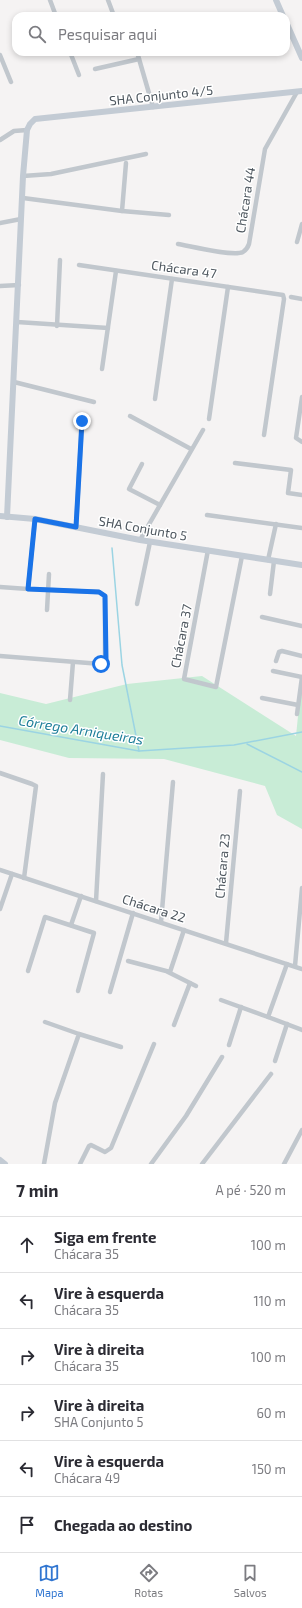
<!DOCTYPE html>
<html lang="pt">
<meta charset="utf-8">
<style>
body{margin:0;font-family:"Exo 2",sans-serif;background:#f2f2f3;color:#2b2b33}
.stop{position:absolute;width:12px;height:12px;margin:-9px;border:3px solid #1a73e8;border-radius:50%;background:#fff}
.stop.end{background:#1a73e8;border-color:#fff;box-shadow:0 1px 4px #0008}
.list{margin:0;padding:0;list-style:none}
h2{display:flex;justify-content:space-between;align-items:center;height:52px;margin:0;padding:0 16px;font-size:17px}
h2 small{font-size:13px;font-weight:400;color:#7c7c81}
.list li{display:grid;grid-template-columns:26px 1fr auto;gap:12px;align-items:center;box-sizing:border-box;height:56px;padding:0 16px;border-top:1px solid #e1e1e2}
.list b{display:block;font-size:15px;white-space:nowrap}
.list p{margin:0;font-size:13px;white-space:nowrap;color:#7c7c81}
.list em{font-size:13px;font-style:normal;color:#7c7c81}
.icon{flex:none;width:22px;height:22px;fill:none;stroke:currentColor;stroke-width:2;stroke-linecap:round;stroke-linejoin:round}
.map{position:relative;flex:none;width:302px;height:1164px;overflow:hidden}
.search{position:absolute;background:#fff;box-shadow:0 2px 6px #0003;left:12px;right:12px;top:12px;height:44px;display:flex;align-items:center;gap:10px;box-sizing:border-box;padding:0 14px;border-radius:12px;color:#7c7c81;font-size:15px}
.sheet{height:388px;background:#fff}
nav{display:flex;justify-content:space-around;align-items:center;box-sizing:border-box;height:56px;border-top:1px solid #e1e1e2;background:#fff;font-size:11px;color:#7c7c81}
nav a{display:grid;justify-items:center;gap:2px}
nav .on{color:#3176d1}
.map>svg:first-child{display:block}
.green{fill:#c8ecd6}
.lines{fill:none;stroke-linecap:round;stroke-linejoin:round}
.stream{stroke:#9bd4e3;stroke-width:1.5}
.street{stroke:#c1c7cd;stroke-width:4.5}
.secondary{stroke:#c3cbd4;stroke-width:6}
.route{stroke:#1a73e8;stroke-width:5}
.labels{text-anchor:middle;stroke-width:3;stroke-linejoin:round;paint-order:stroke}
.street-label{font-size:13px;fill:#4d565e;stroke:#fff}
.water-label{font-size:14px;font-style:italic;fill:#1d7e99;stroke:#fff}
</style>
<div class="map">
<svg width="302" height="1164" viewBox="0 0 302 1164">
<rect width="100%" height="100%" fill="#f5f3f3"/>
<path class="green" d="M202,676l94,60 6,-60v153l-25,-14 -12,-29 -101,-27 -95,-1 -69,-18v-47l46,11 81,-20z"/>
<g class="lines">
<g class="stream">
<path d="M112,548l10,117 17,86"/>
<path d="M0,726l139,25 95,-6 68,-13"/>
<path d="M247,744l55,28"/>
</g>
<g class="street">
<path d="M50,0l6,16"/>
<path d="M108,0l6,16"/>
<path d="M70,52l9,23"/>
<path d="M137,52l16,55"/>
<path d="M0,55l11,27"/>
<path d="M95,69l44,-10"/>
<path d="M0,140l14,-9 13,-1"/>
<path d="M23,176l28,-2 95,-20"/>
<path d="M23,198l99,13 47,4"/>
<path d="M122,211l4,-48"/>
<path d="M0,223l21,-4"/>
<path d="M297,242l5,-18"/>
<path d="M178,244c12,2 55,13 65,8 3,-2 5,-5 6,-8l16,-95 32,-57"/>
<path d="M79,265l204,30 1,4 -20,136"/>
<path d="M0,286l19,-1"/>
<path d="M291,297l11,2"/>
<path d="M17,322l91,6"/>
<path d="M57,326l3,-66"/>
<path d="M102,369l14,-98"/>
<path d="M14,382l80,20"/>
<path d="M302,397l-6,41 6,4"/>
<path d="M155,399l17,-120"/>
<path d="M130,416l61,33"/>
<path d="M209,419l19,-132"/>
<path d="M235,463l56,7 -3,23 14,2"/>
<path d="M142,464l-13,25 31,16"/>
<path d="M207,515l95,13"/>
<path d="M76,527l6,-106"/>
<path d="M140,540l63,-110"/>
<path d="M208,550l-24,129 32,8 26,-131"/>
<path d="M268,560l8,-36"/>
<path d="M0,587l28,2"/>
<path d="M270,594l4,-33"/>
<path d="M137,604l13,-62"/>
<path d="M47,610l2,-36"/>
<path d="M262,617l40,9"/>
<path d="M0,656l101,8 4,-4v-64l-6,-4 -71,-3 7,-70"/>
<path d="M276,661l3,-9 3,-1 20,5"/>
<path d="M273,671l29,6"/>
<path d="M262,698l36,7"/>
<path d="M70,700l3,-38"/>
<path d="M297,714l5,-37"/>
<path d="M0,773l32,11 4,2 -12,92"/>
<path d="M0,870l302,99"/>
<path d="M96,901l7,-127"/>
<path d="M0,909l12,-35"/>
<path d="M161,922l12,-140"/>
<path d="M71,925l10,-29"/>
<path d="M226,943l14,-152"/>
<path d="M128,961l42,11 14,-42"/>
<path d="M287,964l-19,53 34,13"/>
<path d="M295,966l7,-78"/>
<path d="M28,971l17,-54 49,16 -16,58"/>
<path d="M168,972l28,14"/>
<path d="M110,992l23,-79"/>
<path d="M221,1000l47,17"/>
<path d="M174,1025l16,-42"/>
<path d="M79,1034l42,13"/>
<path d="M229,1045l12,-38"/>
<path d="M275,1061l12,-37"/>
<path d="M44,1164l11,-61 24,-69 -34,-12"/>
<path d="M80,1164l9,-18 2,-1 14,7 6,-4 43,-104"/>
<path d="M151,1164l35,-48 36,-59"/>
<path d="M202,1164l69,-90"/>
<path d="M284,1164l18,-34"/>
</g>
<g class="secondary">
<path d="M276,0l7,16"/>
<path d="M286,22l16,36"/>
<path d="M0,516l35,3 105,21 162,25"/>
<path d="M7,517l16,-341 4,-46 3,-6 5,-5 267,-28"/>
<path d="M0,1160l5,4"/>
</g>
</g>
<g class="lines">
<path class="route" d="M82,421l-6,106 -41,-8 -7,70 71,3 6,4 1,63 -5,5"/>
</g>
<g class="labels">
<g class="street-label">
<text transform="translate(161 95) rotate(-6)" y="5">SHA Conjunto 4/5</text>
<text transform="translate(245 200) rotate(-81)" y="5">Chácara 44</text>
<text transform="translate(184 269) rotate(8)" y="5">Chácara 47</text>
<text transform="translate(143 528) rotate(10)" y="5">SHA Conjunto 5</text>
<text transform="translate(181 636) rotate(-79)" y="5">Chácara 37</text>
<text transform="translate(222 866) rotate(-85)" y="5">Chácara 23</text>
<text transform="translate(154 908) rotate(18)" y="5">Chácara 22</text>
</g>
<g class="water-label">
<text transform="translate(81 730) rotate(9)" y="5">Córrego Arniqueiras</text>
</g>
</g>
</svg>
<div class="stop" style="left:101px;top:664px"></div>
<div class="stop end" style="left:82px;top:421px"></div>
<div class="search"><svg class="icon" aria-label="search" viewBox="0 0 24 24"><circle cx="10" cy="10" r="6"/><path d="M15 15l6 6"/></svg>Pesquisar aqui</div>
</div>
<section class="sheet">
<h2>7 min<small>A pé · 520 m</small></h2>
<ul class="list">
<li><svg class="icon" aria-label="ahead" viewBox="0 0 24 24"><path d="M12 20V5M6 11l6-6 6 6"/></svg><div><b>Siga em frente</b><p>Chácara 35</p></div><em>100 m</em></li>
<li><svg class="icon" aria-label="left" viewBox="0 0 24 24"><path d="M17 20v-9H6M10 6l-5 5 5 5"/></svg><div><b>Vire à esquerda</b><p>Chácara 35</p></div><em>110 m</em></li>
<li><svg class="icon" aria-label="right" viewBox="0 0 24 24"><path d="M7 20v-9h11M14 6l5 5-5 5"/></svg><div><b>Vire à direita</b><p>Chácara 35</p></div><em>100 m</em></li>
<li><svg class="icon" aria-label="right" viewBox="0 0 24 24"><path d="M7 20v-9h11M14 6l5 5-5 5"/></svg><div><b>Vire à direita</b><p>SHA Conjunto 5</p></div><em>60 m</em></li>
<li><svg class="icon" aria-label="left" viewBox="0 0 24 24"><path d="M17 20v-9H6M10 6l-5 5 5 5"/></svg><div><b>Vire à esquerda</b><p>Chácara 49</p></div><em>150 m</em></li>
<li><svg class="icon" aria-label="arrive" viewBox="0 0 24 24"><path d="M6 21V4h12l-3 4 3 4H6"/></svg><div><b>Chegada ao destino</b></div></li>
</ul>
</section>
<nav>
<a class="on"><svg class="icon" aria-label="map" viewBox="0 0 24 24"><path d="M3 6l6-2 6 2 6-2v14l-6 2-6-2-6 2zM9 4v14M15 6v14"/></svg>Mapa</a>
<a><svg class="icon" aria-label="directions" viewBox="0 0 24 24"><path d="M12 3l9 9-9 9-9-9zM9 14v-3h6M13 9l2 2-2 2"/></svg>Rotas</a>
<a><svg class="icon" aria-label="saved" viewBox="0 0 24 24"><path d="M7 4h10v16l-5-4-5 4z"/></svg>Salvos</a>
</nav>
